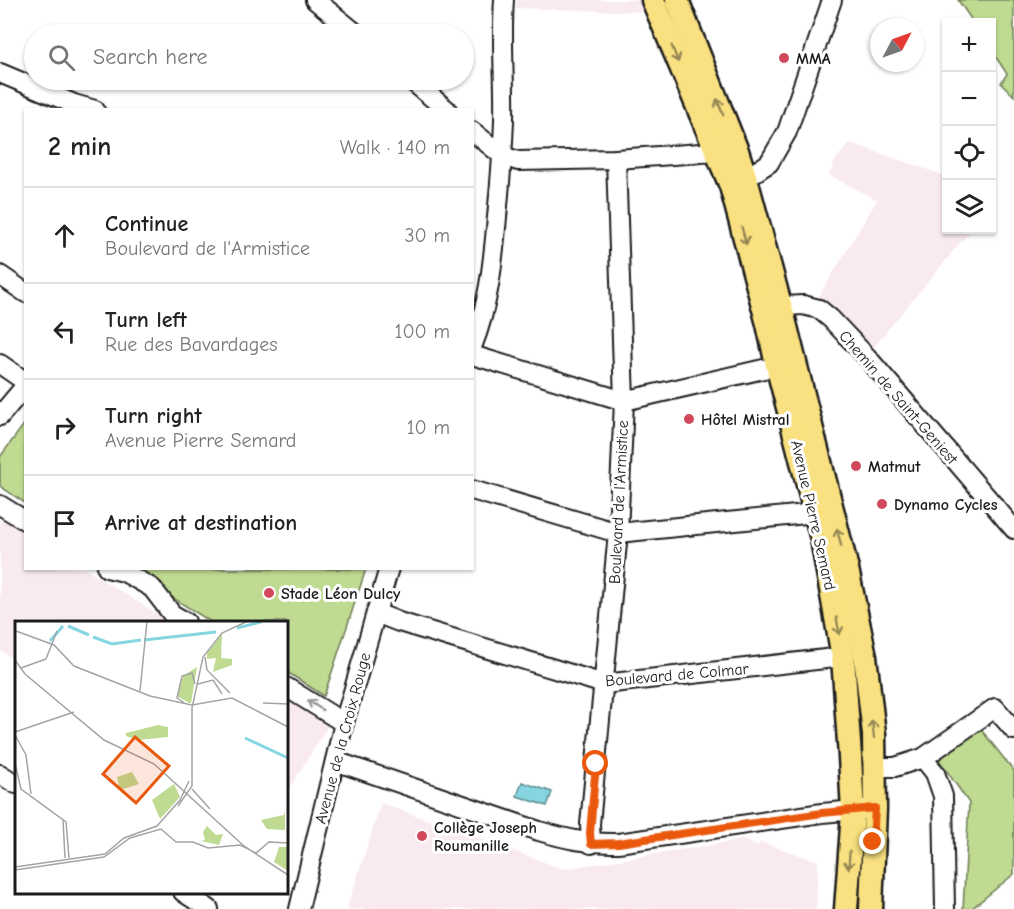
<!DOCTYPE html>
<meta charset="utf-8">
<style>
body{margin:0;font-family:"Comic Neue",sans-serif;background:#f2f2f2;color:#222}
.controls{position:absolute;right:18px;top:18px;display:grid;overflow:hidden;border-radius:0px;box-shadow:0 2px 4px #0004}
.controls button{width:54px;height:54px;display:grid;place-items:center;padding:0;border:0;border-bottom:2px solid #e0e0e0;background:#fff;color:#222;font:30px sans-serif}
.compass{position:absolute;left:870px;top:18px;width:54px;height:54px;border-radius:50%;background:#fff;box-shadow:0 2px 4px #0004;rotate:49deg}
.stop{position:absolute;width:18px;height:18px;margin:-14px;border:4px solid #ea580c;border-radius:50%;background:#fff}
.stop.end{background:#ea580c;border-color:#fff;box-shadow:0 2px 6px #0008}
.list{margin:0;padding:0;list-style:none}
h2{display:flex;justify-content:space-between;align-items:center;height:78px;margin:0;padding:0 24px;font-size:26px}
h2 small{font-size:20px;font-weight:400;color:#767676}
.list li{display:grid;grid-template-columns:39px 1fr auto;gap:18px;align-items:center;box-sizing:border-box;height:96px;padding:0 24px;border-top:2px solid #e0e0e0}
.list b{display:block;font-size:22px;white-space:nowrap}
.list p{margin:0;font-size:20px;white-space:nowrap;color:#767676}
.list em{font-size:20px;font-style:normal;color:#767676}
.icon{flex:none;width:33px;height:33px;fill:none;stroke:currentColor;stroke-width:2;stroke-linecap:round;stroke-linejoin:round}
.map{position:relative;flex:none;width:1014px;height:909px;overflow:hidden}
.search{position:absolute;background:#fff;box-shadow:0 2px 4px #0004;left:24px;top:24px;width:450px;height:66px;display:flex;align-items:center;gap:15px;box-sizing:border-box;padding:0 21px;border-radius:33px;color:#767676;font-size:22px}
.panel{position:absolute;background:#fff;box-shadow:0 2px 4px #0004;left:24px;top:108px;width:450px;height:462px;border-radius:0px}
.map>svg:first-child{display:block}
.built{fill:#f9e9f1}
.green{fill:#bfda91;stroke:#6e7b56;stroke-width:1.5}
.water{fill:#86d6e1;stroke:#5c8c92;stroke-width:1.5}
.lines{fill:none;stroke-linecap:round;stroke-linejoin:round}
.minor-casing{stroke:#1c1c1c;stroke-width:22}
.major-casing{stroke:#1c1c1c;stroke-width:27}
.minor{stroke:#fff;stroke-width:18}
.major{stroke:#f9e181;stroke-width:22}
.oneway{stroke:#968854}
.oneway2{stroke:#999}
.route{stroke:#ea580c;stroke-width:8}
.poi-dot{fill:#d1495b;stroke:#fff;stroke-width:2}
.labels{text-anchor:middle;stroke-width:6;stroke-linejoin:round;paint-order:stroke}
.poi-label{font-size:16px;font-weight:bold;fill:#1c1c1c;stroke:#fff;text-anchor:start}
.street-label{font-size:16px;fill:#1c1c1c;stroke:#fff}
.inset-river{fill:none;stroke:#86d6e1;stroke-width:3}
.inset-road{fill:none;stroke:#a4a4a4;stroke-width:1.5}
.view{fill:#e8590c;fill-opacity:0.15;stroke:#e8590c;stroke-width:3}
.inset-edge{fill:none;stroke:#1c1c1c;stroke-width:3}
</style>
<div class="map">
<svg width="1014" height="909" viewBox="0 0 1014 909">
<rect width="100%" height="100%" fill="#fff"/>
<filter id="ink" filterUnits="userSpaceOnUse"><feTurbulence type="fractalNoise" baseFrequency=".0167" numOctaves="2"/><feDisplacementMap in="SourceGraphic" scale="12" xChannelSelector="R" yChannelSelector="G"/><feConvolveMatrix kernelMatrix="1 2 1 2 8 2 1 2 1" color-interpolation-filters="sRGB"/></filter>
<g filter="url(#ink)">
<g class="built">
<path d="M517,0h126l5,12 -132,-4z"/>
<path d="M850,143l96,33v54h25l-101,121 -53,-51 60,-100 -48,-25 7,-16z"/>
<path d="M0,515l25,16 1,37 59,1 85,53h-154v39l-16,-11z"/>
<path d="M287,697l42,27 -42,68z"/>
<path d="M381,803l182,66 179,-29 16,6 2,-4 58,19 -2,48h-469z"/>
</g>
<g class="green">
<path d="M958,0h56v96l-13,-13 6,-9 -15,-23v-29h-19z"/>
<path d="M25,423v80l-25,-17v-29z"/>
<path d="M127,569h239l-42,127 -37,-24 -1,-50h-75z"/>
<path d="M979,727l35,44v103l-43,35h-8l6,-106 -32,-46z"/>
</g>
<path class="water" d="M522,782l30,10 -5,14 -30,-10z"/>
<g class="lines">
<defs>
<g id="minor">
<path d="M315,0l42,34"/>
<path d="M0,73l74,31 21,6"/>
<path d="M411,80l36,30"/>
<path d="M472,131l31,25 15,5 98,-2 113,-8"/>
<path d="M735,185l34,-22 18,-31 45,-132"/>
<path d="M0,275l26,18"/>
<path d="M768,307l35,-2 16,4 12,10 36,38 147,172"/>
<path d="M472,347c17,-42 21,-85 25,-130 3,-33 6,-65 7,-97 1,-40 -3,-80 0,-120"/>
<path d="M472,355l152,46 166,-38"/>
<path d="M0,364l26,18"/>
<path d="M0,416l26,-31"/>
<path d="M472,490l146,43 208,-21"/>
<path d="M0,505l26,16"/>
<path d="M107,568l17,4 28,16 20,26 14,8"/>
<path d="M376,613l23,9 205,62 239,-27"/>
<path d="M286,687l58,36"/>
<path d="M923,758l12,15 8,23 2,113"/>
<path d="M335,761l204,70c27,8 50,13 79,12l204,-30 44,-4"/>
<path d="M875,767h20l28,-9 72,-50 19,22"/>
<path d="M0,774l16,10"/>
<path d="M591,844l-1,-20 28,-291 6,-132 -8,-242"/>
<path d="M183,892l26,17"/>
<path d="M299,909l45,-186 45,-155"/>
</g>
<g id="major">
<path d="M653,0l78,186 37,138 9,41 45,174 21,118 7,100 3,55 -7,97"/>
<path d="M677,0l60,151 9,28 39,144 62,246 18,87 9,78 1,74 -4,101"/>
</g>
</defs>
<use href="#minor" class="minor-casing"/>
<use href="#major" class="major-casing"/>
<use href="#minor" class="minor"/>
<use href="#major" class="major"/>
</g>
<defs><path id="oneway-shaft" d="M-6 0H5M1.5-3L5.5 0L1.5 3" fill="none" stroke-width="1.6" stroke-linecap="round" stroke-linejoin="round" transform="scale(1.5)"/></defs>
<g class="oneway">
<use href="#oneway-shaft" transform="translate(675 54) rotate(68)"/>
<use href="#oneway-shaft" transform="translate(720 107) rotate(-112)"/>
<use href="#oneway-shaft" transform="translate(744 236) rotate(75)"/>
<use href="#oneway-shaft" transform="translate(839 537) rotate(-104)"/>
<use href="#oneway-shaft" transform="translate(838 626) rotate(80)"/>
<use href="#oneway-shaft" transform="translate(873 729) rotate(-96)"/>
<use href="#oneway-shaft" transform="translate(849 860) rotate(94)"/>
</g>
<use class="oneway2" href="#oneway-shaft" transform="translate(315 705) rotate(-147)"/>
</g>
<g class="lines" filter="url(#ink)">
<path class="route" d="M596,764l-6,69 1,11 27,-1 204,-30 53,-5 -2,34"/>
</g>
<g class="poi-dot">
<circle cx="784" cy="58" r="6"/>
<circle cx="689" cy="419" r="6"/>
<circle cx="856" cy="466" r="6"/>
<circle cx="882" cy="504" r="6"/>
<circle cx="269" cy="593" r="6"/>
<circle cx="422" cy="836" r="6"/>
</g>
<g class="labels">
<g class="poi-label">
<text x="796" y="64">MMA</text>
<text x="701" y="425">Hôtel Mistral</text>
<text x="868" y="472">Matmut</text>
<text x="894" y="510">Dynamo Cycles</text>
<text x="281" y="599">Stade Léon Dulcy</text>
<text x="434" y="833">Collège Joseph<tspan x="434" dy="18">Roumanille</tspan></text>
</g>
<g class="street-label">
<text transform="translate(899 397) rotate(49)" y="6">Chemin de Saint-Geniest</text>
<text transform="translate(618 502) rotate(-87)" y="6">Boulevard de l'Armistice</text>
<text transform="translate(814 515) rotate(77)" y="6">Avenue Pierre Semard</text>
<text transform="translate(677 674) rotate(-5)" y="6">Boulevard de Colmar</text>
<text transform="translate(342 738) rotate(-75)" y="6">Avenue de la Croix Rouge</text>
</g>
</g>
<g transform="translate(15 621)">
<rect width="273" height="273" fill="#fff"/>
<path d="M207,13l-1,24 11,1v6l-19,7 3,-14 -9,1v-6zM182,46l-6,36h-2l-12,-7 6,-20zM143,104l10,2v10l-30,3 -12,-4v-3zM117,151l7,12 -19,6 -3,-13zM159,163l6,13 -20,22 -8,-19zM270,190v19l-18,-1 -6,-9 23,-5zM192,205l9,9 7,-1 -4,11 -18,-4 4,-1 -2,-8zM264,226h9v24l-14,-9z" fill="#bfda91"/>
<path class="inset-river" d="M53,5l21,9M222,7l24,-6M78,16l19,7 29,-4M129,19l72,-8M35,20l13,-15M230,117l43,20"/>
<path class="inset-road" d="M1,10l38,14 20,21 76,30 42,9 40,-7 56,29M190,36l2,13 23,23M31,38l11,-28M0,39l10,14 79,66 50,24 90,82 44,29M6,47l25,-9M183,63l15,-4 9,14M125,70l7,-70M248,82l25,1M171,83l-9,-6 5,-22 10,-3 3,11M0,111l59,-20M0,114l11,20 5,39M0,142l6,26 45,33 3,36M177,165v-78l11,-51 19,-24 26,-12M177,168l18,20M163,185l14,-20M48,199l2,38M0,246l90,-13 19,-16 33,-12 23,-26 9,-19M0,249l89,-13 26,-19 31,-9 15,13h17l15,6 32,-3 16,8 13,-11 19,1"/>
<path class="view" d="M120,116l34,29 -33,37 -33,-29z"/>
<rect width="273" height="273" class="inset-edge"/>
</g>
</svg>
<div class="controls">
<button>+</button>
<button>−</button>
<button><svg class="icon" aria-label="locate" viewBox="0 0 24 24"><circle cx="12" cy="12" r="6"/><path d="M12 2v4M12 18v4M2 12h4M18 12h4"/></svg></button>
<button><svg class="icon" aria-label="layers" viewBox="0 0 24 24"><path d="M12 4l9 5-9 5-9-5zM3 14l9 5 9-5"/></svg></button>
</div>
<svg class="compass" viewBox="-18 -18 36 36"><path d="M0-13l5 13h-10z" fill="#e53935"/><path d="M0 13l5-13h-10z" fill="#767676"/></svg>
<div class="stop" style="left:596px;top:764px"></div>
<div class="stop end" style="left:873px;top:842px"></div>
<div class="search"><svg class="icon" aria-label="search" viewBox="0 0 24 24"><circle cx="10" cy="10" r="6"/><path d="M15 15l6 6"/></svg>Search here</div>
<section class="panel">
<h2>2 min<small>Walk · 140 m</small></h2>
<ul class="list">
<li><svg class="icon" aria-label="ahead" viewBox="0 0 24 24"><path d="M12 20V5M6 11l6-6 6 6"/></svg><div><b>Continue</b><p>Boulevard de l'Armistice</p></div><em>30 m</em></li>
<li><svg class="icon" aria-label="left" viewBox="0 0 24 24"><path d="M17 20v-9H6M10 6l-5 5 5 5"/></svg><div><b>Turn left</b><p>Rue des Bavardages</p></div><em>100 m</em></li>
<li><svg class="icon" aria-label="right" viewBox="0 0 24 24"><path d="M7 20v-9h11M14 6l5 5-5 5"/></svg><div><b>Turn right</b><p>Avenue Pierre Semard</p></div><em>10 m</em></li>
<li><svg class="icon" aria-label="arrive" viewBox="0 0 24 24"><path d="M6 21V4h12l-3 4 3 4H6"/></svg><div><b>Arrive at destination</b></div></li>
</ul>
</section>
</div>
